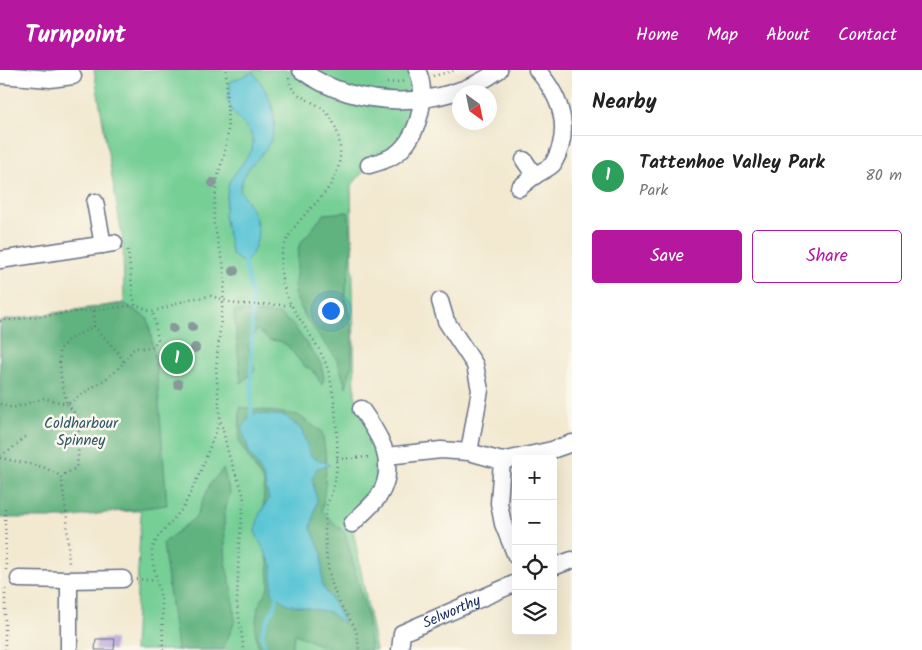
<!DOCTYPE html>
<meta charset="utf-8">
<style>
body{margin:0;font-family:Kalam,sans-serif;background:#f2f2f2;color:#222}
.controls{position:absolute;right:15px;bottom:15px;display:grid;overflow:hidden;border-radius:5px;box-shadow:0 5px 20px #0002}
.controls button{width:45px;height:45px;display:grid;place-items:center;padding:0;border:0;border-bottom:1px solid #e0e0e0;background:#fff;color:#222;font:25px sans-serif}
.compass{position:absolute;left:452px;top:15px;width:45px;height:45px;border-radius:50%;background:#fff;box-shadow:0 5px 20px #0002;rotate:147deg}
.you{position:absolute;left:330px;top:240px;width:18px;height:18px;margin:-12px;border:4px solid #fff;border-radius:50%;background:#1a73e8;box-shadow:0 0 0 8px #1a73e833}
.badge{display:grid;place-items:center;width:32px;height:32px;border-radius:50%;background:#b5179e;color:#fff;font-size:16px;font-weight:700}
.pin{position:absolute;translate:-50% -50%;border:2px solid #fff;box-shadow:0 1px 5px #0006}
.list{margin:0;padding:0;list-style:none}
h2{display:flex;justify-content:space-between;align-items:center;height:65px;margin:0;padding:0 20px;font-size:21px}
h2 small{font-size:16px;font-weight:400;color:#767676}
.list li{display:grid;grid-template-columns:32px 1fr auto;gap:15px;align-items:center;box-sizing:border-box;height:80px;padding:0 20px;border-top:1px solid #e0e0e0}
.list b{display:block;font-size:19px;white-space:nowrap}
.list p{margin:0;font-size:16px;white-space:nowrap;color:#767676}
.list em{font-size:16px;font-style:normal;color:#767676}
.actions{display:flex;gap:10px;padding:15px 20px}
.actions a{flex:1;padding:11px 0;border:1px solid #b5179e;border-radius:5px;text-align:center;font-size:18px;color:#b5179e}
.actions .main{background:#b5179e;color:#fff}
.icon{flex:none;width:28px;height:28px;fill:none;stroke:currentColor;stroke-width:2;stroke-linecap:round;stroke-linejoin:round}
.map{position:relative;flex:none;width:572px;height:580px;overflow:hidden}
header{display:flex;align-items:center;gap:30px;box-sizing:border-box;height:70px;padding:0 25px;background:#b5179e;color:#fff}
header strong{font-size:24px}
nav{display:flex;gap:28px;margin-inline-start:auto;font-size:18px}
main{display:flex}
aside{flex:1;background:#fff}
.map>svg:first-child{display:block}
.green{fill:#76cf95;stroke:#487f7a}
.forest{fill:#60b27e;stroke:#3e706e}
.water{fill:#5ac5d5;stroke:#3a7a9a}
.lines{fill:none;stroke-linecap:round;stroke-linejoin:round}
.stream{stroke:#5ac5d5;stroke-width:4}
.building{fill:#ab9ad5}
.minor-casing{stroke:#667086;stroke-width:19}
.path{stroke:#667086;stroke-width:2.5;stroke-dasharray:1 4;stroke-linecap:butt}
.minor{stroke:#fff;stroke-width:16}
.tree{fill:#899}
.labels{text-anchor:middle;stroke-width:5;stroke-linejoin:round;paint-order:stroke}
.park-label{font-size:15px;fill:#32576c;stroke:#fbf7ec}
.street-label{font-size:15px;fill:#1b2f5e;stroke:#fbf7ec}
</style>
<header>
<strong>Turnpoint</strong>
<nav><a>Home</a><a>Map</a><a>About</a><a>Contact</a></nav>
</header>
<main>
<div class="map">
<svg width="572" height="580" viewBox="0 0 572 580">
<rect width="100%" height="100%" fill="#fbf7ec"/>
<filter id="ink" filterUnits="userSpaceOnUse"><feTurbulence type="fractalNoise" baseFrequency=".02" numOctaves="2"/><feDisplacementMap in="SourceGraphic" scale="10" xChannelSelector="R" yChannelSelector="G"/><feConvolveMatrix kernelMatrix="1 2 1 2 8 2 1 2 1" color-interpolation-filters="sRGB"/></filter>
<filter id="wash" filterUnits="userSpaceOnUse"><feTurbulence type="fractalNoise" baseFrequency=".0096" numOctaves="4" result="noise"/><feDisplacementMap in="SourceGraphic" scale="20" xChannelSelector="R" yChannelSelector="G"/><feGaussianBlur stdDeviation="1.12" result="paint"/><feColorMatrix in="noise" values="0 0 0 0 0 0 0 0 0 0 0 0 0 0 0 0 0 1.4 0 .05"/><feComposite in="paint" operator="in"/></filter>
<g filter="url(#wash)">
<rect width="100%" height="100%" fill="#f2e9d0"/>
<path class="green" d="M94,0h323l4,9 -16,67 -36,19 -18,21 4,209 6,14 17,24 8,46 -34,45 24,126h-242l7,-139 -141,3v-193l124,-18 -1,-61z"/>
<g class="forest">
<path d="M348,142l5,32 -8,52 7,33v36l-6,22 -9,-28 -30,-39 -13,-26 5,-49 25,-31z"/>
<path d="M124,233l24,16 8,44 11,142 -100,13h-67v-197z"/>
<path d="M234,241l45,3 14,11 28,39 3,14 -2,7 -8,-13 -11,-7 -16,-20 -8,-4 -10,-1 -12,-11 -9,16 7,26 -14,12z"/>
<path d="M240,337l58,8 24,17c6,28 4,51 0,79l23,22 22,82 4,35h-40l-36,-16 -4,16h-32l-4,-20 3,-23 11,-21 -1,-24 -5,-24 1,-55 -25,-41z"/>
<path d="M223,399l7,23 -6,23 2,52 6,21 3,33 -11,26v3h-47l-14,-107 33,-26 14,-33z"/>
</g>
<g class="water">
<path d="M253,2c15,19 29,46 17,70 -10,19 -27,24 -30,49 19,25 26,46 5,73l-13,-9 -8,-39 5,-34 23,-32 1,-10 -3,-8 -18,-21 -5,-12 3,-9v-8z"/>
<path d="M251,343l34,3 16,13 10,27 19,9 -13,3 -5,11 5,21 -6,28 11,26v31l16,25 6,14 -15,-12 -42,-8 -15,-11v-28l-17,-33 4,-17 10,-16 -7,-26 -12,-19 -8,-24z"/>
</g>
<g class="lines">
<g class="stream">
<path d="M244,189l8,39 -1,118"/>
<path d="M266,580c-1,-5 -4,-11 -4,-16 1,-14 15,-22 15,-40"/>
</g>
</g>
<g id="blocks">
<path class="building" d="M96,569h19l-1,11h-19z"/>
</g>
</g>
<g filter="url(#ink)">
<use href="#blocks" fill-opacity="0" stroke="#667086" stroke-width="1"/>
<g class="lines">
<defs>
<g id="minor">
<path d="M301,0c56,41 143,40 198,0"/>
<path d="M0,5l50,4 23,-3"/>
<path d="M524,90l11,16"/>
<path d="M369,95c7,-2 15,-4 22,-8 26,-13 39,-61 26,-87"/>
<path d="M519,118c5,-4 10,-8 15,-12 6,-4 14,-7 19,-12 19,-33 9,-66 -16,-94"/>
<path d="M95,132l8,43"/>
<path d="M0,190l114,-17"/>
<path d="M440,231l6,20 29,44 5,25 -11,62"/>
<path d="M387,386l54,-6 28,2 33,9 50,-11 20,-7"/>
<path d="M502,391l-3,42 4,21 13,32"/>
<path d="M352,454c8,-9 20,-18 27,-28 20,-32 0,-62 -18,-87"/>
<path d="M553,497l19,-7"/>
<path d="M19,509l50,1 54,-1"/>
<path d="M69,580v-70"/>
<path id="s1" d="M400,580l2,-17 114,-50"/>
</g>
</defs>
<use href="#minor" class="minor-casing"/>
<g class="path">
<path d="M226,0l2,63 -4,22 -6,20 -4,30v19l9,38 2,19 -9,87 4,50 9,38 15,40 -5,47 -2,62 7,45"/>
<path d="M433,6l23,-6"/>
<path d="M289,8c1,19 23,21 35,32 10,9 15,24 16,37 4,53 -55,65 -59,114 -3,45 35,70 47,109 8,27 12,83 7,110 -1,8 -5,17 -8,25 -3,15 -2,31 -1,45 1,16 5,33 11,48 6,12 14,21 19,33 2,6 2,13 3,19"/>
<path d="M387,13l19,-2"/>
<path d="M128,180l5,46 3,9"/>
<path d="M0,251l136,-16 16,7 38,-13 21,-3 25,8 54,1"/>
<path d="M94,256c10,12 22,22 30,36l-11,12 -46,30 -6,-26 -2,-28 9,-10 26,-14v-16"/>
<path d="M124,292l10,-14h17l7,-8 -5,-28"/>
<path d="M0,334l13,4 31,-10 23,6 9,11 3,12 -1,31 -2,10 -15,8"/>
<path d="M0,385l9,-4 18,-16"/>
<path d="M0,388l43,9 18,9 6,42 2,48"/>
<path d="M337,389l34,-2"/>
<path d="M5,439l1,63"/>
<path d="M136,509l20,2"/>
<path d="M5,580v-65"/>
<path d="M163,580l-1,-47 -10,-44v-10l6,-12 25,-29 17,-35 20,-53"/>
</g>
<use href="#minor" class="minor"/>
</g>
<g class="tree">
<circle cx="213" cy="113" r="5"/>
<circle cx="234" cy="201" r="5"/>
<circle cx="192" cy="257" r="5"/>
<circle cx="173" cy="258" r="5"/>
<circle cx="195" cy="278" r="5"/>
<circle cx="177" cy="285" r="5"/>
<circle cx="178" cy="314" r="5"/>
</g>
</g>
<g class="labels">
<g class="park-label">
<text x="81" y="358">Coldharbour<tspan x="81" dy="17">Spinney</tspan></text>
</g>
<g class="street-label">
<text dy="5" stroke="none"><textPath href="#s1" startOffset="71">Selworthy</textPath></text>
</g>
</g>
</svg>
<div class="controls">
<button>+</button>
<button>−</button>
<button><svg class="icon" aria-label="locate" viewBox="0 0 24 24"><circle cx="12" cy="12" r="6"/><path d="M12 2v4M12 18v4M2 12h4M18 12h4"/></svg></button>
<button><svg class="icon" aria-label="layers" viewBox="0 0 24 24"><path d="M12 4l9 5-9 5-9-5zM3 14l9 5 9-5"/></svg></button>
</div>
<svg class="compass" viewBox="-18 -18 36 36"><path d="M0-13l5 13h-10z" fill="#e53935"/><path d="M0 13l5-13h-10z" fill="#767676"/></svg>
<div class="you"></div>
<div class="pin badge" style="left:177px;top:288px;background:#2e9e5b">1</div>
</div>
<aside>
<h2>Nearby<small></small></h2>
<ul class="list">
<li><span class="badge" style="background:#2e9e5b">1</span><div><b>Tattenhoe Valley Park</b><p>Park</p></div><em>80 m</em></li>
</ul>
<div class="actions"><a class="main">Save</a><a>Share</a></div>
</aside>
</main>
